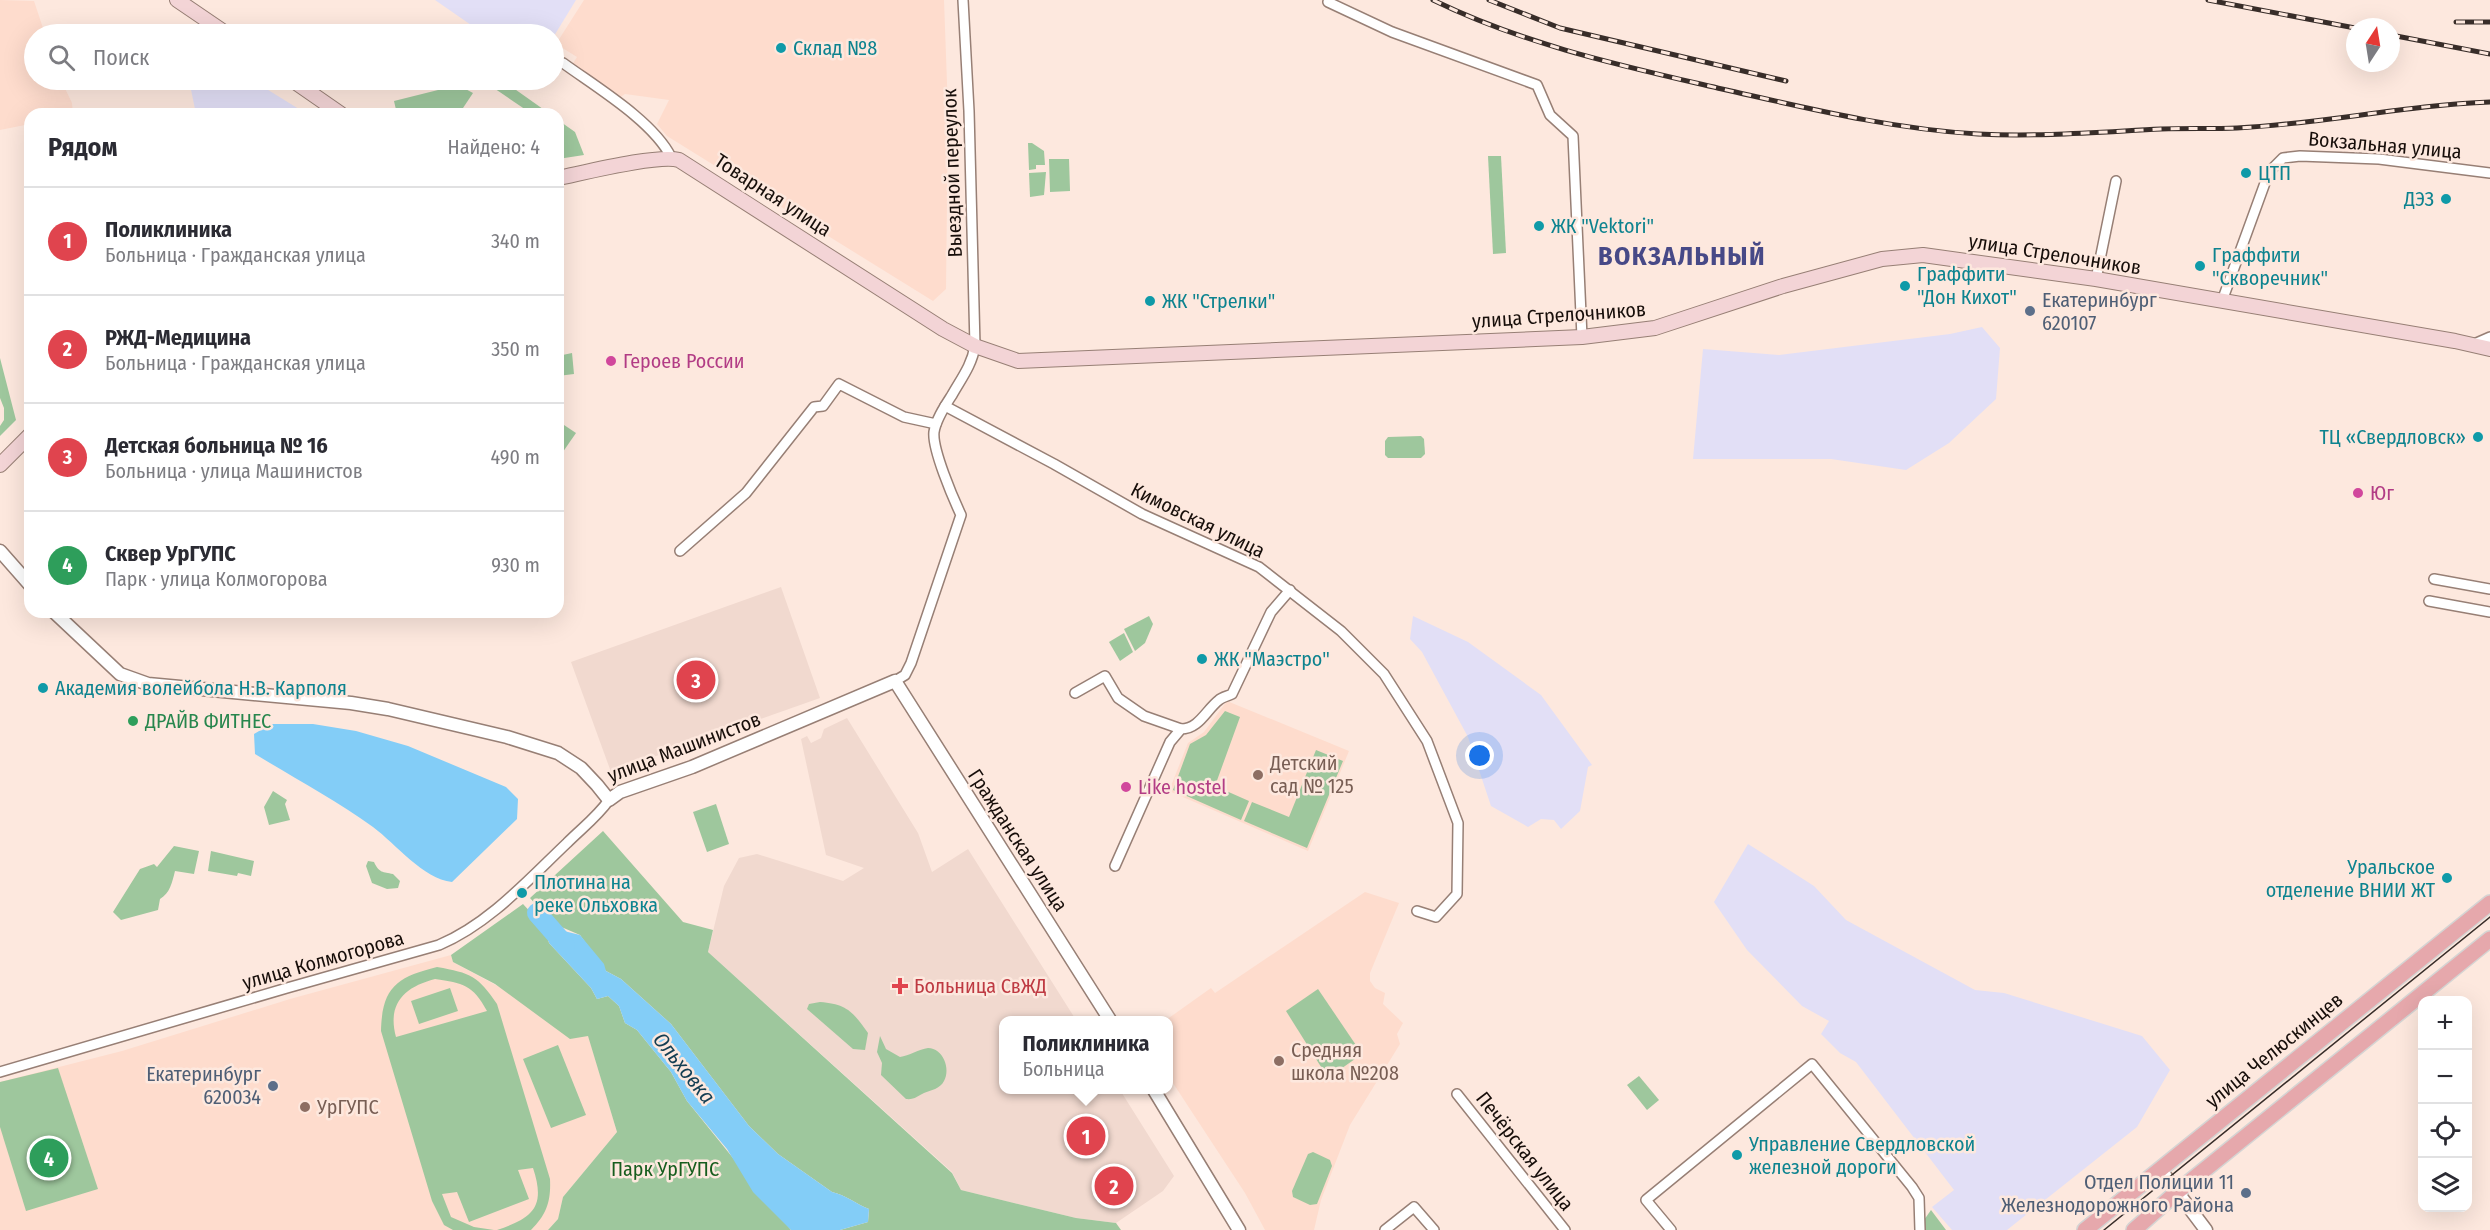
<!DOCTYPE html>
<html lang="ru">
<meta charset="utf-8">
<style>
body{margin:0;font-family:"Fira Sans Condensed",sans-serif;background:#f2f2f3;color:#2b2b33}
.controls{position:absolute;right:18px;bottom:18px;display:grid;overflow:hidden;border-radius:12px;box-shadow:0 6px 24px #0002}
.controls button{width:54px;height:54px;display:grid;place-items:center;padding:0;border:0;border-bottom:2px solid #e1e1e2;background:#fff;color:#2b2b33;font:30px sans-serif}
.compass{position:absolute;left:2346px;top:18px;width:54px;height:54px;border-radius:50%;background:#fff;box-shadow:0 6px 24px #0002;rotate:12deg}
.you{position:absolute;left:1480px;top:756px;width:21px;height:21px;margin:-15px;border:4px solid #fff;border-radius:50%;background:#1a73e8;box-shadow:0 0 0 9px #1a73e833}
.badge{display:grid;place-items:center;width:39px;height:39px;border-radius:50%;background:#4a43b9;color:#fff;font-size:20px;font-weight:700}
.pin{position:absolute;translate:-50% -50%;border:3px solid #fff;box-shadow:0 2px 6px #0006}
.popup{position:absolute;left:999px;top:1016px;width:174px;height:78px;box-sizing:border-box;display:grid;place-content:center;border-radius:12px;background:#fff;filter:drop-shadow(0 2px 4px #0005);font-size:20px;white-space:nowrap;color:#7c7c81}
.popup b{font-size:22px;color:#2b2b33}
.popup::after{content:'';position:absolute;left:50%;top:100%;margin-left:-12px;border:12px solid transparent;border-top-color:#fff}
.list{margin:0;padding:0;list-style:none}
h2{display:flex;justify-content:space-between;align-items:center;height:78px;margin:0;padding:0 24px;font-size:26px}
h2 small{font-size:20px;font-weight:400;color:#7c7c81}
.list li{display:grid;grid-template-columns:39px 1fr auto;gap:18px;align-items:center;box-sizing:border-box;height:108px;padding:0 24px;border-top:2px solid #e1e1e2}
.list b{display:block;font-size:22px;white-space:nowrap}
.list p{margin:0;font-size:20px;white-space:nowrap;color:#7c7c81}
.list em{font-size:20px;font-style:normal;color:#7c7c81}
.icon{flex:none;width:33px;height:33px;fill:none;stroke:currentColor;stroke-width:2;stroke-linecap:round;stroke-linejoin:round}
.map{position:relative;flex:none;width:2490px;height:1230px;overflow:hidden}
.search{position:absolute;background:#fff;box-shadow:0 6px 24px #0002;left:24px;top:24px;width:540px;height:66px;display:flex;align-items:center;gap:15px;box-sizing:border-box;padding:0 21px;border-radius:33px;color:#7c7c81;font-size:22px}
.panel{position:absolute;background:#fff;box-shadow:0 6px 24px #0002;left:24px;top:108px;width:540px;height:510px;border-radius:18px}
.map>svg:first-child{display:block}
.built{fill:#fedccd}
.industrial{fill:#e2dff6}
.medical{fill:#f1d9cf}
.green{fill:#9ec79d;fill-rule:evenodd}
.water{fill:#83cdf7}
.lines{fill:none;stroke-linecap:round;stroke-linejoin:round}
.river{stroke:#83cdf7;stroke-width:20}
.minor-casing{stroke:#977f75;stroke-width:12}
.tertiary-casing{stroke:#977f75;stroke-width:15}
.secondary-casing{stroke:#977f75;stroke-width:16}
.primary-casing{stroke:#d5d4d3;stroke-width:18}
.minor{stroke:#fff;stroke-width:9}
.tertiary{stroke:#fff;stroke-width:12}
.secondary{stroke:#f3d4d6;stroke-width:14}
.primary{stroke:#e6a8ac;stroke-width:15}
.tram{stroke:#382d29;stroke-width:1.5}
.rail-casing{stroke:#382d29;stroke-width:5}
.rail{stroke:#fde8de;stroke-width:3;stroke-dasharray:9;stroke-linecap:butt}
.culture-dot{fill:#0f9aa8;stroke:#fde8de;stroke-width:2}
.service-dot{fill:#5c6f8a;stroke:#fde8de;stroke-width:2}
.hotel-dot{fill:#d1479c;stroke:#fde8de;stroke-width:2}
.leisure-dot{fill:#2e9e5b;stroke:#fde8de;stroke-width:2}
.education-dot{fill:#8d6e63;stroke:#fde8de;stroke-width:2}
.health-dot{fill:#e0444e;stroke:#fde8de;stroke-width:2}
.labels{text-anchor:middle;stroke-width:5;stroke-linejoin:round;paint-order:stroke}
.culture-label{font-size:20px;fill:#0d838f;stroke:#fde8de;text-anchor:start}
.street-label{font-size:20px;fill:#170e0a;stroke:#fde8de}
.service-label{font-size:20px;fill:#4e5e75;stroke:#fde8de;text-anchor:end}
.hotel-label{font-size:20px;fill:#b23c85;stroke:#fde8de;text-anchor:start}
.leisure-label{font-size:20px;fill:#27864d;stroke:#fde8de;text-anchor:start}
.education-label{font-size:20px;fill:#785e54;stroke:#fde8de;text-anchor:start}
.health-label{font-size:20px;fill:#be3a42;stroke:#fde8de;text-anchor:start}
.park-label{font-size:20px;fill:#175d1e;stroke:#fde8de}
.water-label{font-size:21px;font-style:italic;fill:#133e53;stroke:#fde8de}
.district-label{font-size:26px;font-weight:bold;letter-spacing:1.5px;fill:#474987;stroke:#fde8de}
</style>
<div class="map">
<svg width="2490" height="1230" viewBox="0 0 2490 1230">
<rect width="100%" height="100%" fill="#fde8de"/>
<g class="built">
<path d="M0,0l34,1 11,33h-11v46h27l11,23 1,11h-43v10l-30,6z"/>
<path d="M584,0h360l4,111 -2,178 -13,12 -266,-165 -10,-12 12,-24 -44,-6 -9,6 -44,-35 5,-8 -21,-13z"/>
<path d="M1227,701l122,50 -41,100 -139,-60 19,-48 16,-11z"/>
<path d="M1365,892l34,11 -29,70v8l5,7 10,5 -2,11 20,19 -6,11 3,10 -50,81 -29,75 -7,30h-49l-20,-37 -76,-116 -1,-57h-2l45,-32 4,5z"/>
<path d="M451,955l2,7 135,73 29,97 -54,65 -5,22 -10,11h-548v-148l122,-31 168,-52z"/>
</g>
<g class="industrial">
<path d="M435,0h141l-22,36 -70,-2z"/>
<path d="M189,80h63l55,34h-111z"/>
<path d="M1982,327l18,21 -4,51 -47,44 -43,27 -75,-11h-138l10,-110 76,6 171,-21z"/>
<path d="M1413,616l55,26 73,53 51,70 -4,2 -8,44 -19,18 -7,-9 -13,-1 -13,8 -37,-21 -23,-69 -46,-85 -12,-13z"/>
<path d="M1748,844l66,42 32,34 129,70 29,3 138,43 28,34 -33,57 -130,103h-55l-20,-23 22,-17 -98,-128 -16,-9 -19,-19 8,-13 -27,-15 -55,-56 -33,-48z"/>
</g>
<g class="medical">
<path d="M781,587l39,111 -209,74 -40,-110z"/>
<path d="M847,718l71,115 14,39 36,-23 108,171h-72v70h116l54,86 -11,15 -47,32 -40,-5 -115,-28 -9,-18 -244,-220 16,-66 15,-28 18,-4 86,27 21,-13 -38,-13 -25,-116 6,-3 4,7 10,-5 3,-9z"/>
</g>
<g class="green">
<path d="M482,80h20l48,34h-18z"/>
<path d="M458,85l15,8 -14,21h-62l-3,-13z"/>
<path d="M558,120l17,12 9,23 -26,4v-12l3,-4 -3,-2z"/>
<path d="M1028,143h4l12,8 1,14h-9v4l-7,1z"/>
<path d="M1488,156h13l5,97 -13,1z"/>
<path d="M1049,159h20l1,32 -20,1z"/>
<path d="M1046,172l-2,23 -14,2 -1,-24z"/>
<path d="M572,353l2,21 -16,2v-20z"/>
<path d="M0,358l16,62 -16,16v-10l4,-6v-12l-4,-10z"/>
<path d="M558,421l18,12 -18,26z"/>
<path d="M1421,436l3,3 1,15 -4,4h-33l-3,-3v-14l3,-4z"/>
<path d="M1149,616l4,8 -8,19 -10,8 -11,-22z"/>
<path d="M1124,633l9,19 -13,9 -11,-19z"/>
<path d="M1225,711l15,6 -25,69 34,15 -8,19 -68,-30 17,-46 16,-9z"/>
<path d="M1316,750l27,11 -36,87 -63,-27 8,-19 37,15z"/>
<path d="M273,791l14,9 -2,4 5,16 -21,5 -5,-18z"/>
<path d="M716,804l13,40 -22,8 -14,-40z"/>
<path d="M603,831l80,91 30,8 -5,22 244,221 9,17 115,28 40,5 5,7h-281l28,-8 1,-13c-13,-5 -23,-14 -37,-17l-54,-38 -29,-28 -78,-102 -50,-45 -15,-8 -26,-36 -28,-12 -22,-25z"/>
<path d="M174,846l25,5 -5,23 -19,-3c-3,12 -5,22 -15,28l-2,11 -37,10 -8,-8 27,-43 14,-5 3,3z"/>
<path d="M211,851l43,10 -3,15 -13,-3 -1,3 -29,-5z"/>
<path d="M368,861l6,1c5,11 9,10 19,12l7,7 -2,7 -11,1 -15,-6 -6,-17z"/>
<path d="M523,904l22,24 4,15 42,45 6,11 11,-3 11,10 6,17 12,7 34,42 16,29 104,129h-243l10,-11 5,-22 54,-65 -29,-96 -18,3 -75,-55 -42,-22 -2,-7z"/>
<path d="M437,967c34,6 41,9 60,37l53,175c1,22 -3,35 -19,51h-34c36,-12 49,-23 36,-62l-15,2 11,29 -60,23 -12,-30 -15,2 9,23 23,10 20,3h-41l-9,-5 -12,-24 -51,-170c1,-44 16,-54 56,-64zM435,979c28,4 38,6 52,32l-91,26c-9,-33 8,-50 39,-58z"/>
<path d="M450,988l8,23 -39,13 -8,-23z"/>
<path d="M1318,989l44,65 -34,24 -42,-67z"/>
<path d="M820,1002c27,2 33,10 48,31l-3,17 -12,-1 -46,-40 2,-5z"/>
<path d="M880,1036l6,13 14,8c9,-1 19,-8 28,-9 15,0 23,21 16,33 -4,8 -13,9 -20,12 -6,3 -10,7 -18,6l-25,-24 1,-12 -5,-11z"/>
<path d="M558,1045l28,70 -35,13 -28,-69z"/>
<path d="M58,1068l40,121 -72,22 -26,-84v-45z"/>
<path d="M1639,1076l20,24 -12,10 -20,-25z"/>
<path d="M1313,1152l17,8 2,6 -15,38 -7,1 -17,-8 -1,-6 16,-37z"/>
<path d="M1931,1210l15,20h-22v-10z"/>
</g>
<g class="water">
<path d="M271,724h42l43,7 52,15 98,41 12,12 -1,20 -65,63c-29,-3 -56,-38 -79,-55 -37,-27 -79,-49 -118,-73l-1,-20z"/>
<path d="M548,927l32,8 24,29 2,7 15,8 50,45 78,102 29,28 54,38c14,3 24,12 37,17l-1,13 -28,8h-49l-38,-38 -26,-43 -40,-48 -16,-29 -34,-42 -12,-7 -6,-17 -11,-10 -11,3 -6,-11 -42,-45z"/>
</g>
<g class="lines">
<path class="river" d="M537,913l28,32"/>
<defs>
<g id="minor">
<path d="M1328,2l64,30 145,53 13,30 23,21 9,201"/>
<path d="M563,63c33,24 90,58 108,94"/>
<path d="M2096,279l20,-98"/>
<path d="M2222,301l47,-129 14,-14 17,-2 79,3 111,14"/>
<path d="M2474,344l16,-7"/>
<path d="M945,406l109,58 88,50 117,53 82,64 43,43 43,67 31,82 -1,71 -21,23 -19,-6"/>
<path d="M680,551l66,-58 68,-86 9,-1 16,-22 65,33 32,7"/>
<path d="M2434,579l56,10"/>
<path d="M2429,601l61,11"/>
<path d="M895,681l10,-6 6,-12 50,-148c-8,-17 -29,-66 -27,-83 2,-13 11,-26 18,-37 9,-16 20,-30 23,-49l-6,-235 -6,-111"/>
<path d="M1075,693l30,-17 13,22 26,18 37,13"/>
<path d="M1115,866l55,-124 11,-13c18,0 25,-19 38,-29 3,-3 9,-4 13,-6l39,-82 19,-22"/>
<path d="M0,1072l287,-84 152,-43c50,-21 89,-65 128,-102 15,-15 30,-26 42,-43"/>
<path d="M1457,1094l108,136"/>
<path d="M1385,1230l29,-23 20,23"/>
<path d="M1671,1230l-25,-30 166,-136 100,123 7,11 1,32"/>
</g>
<g id="tertiary">
<path d="M0,551l30,34"/>
<path d="M54,612l66,62 28,10 203,19 37,6 119,28 51,16 23,15 16,17 12,15 11,-8 72,-25 203,-86 215,339"/>
<path d="M1154,1090l85,140"/>
<path d="M2160,1169l46,61"/>
</g>
<g id="secondary">
<path d="M177,0l50,34"/>
<path d="M292,80l49,34"/>
<path d="M558,178c25,-5 100,-24 121,-18l264,169 32,17 43,15 564,-24 73,-9 128,-42 99,-27 41,-4 173,24 359,62 35,8"/>
<path d="M0,465l30,-30"/>
</g>
<g id="primary">
<path d="M2085,1230l405,-327"/>
<path d="M2134,1230l43,-38 313,-253"/>
</g>
</defs>
<use href="#minor" class="minor-casing"/>
<use href="#tertiary" class="tertiary-casing"/>
<use href="#secondary" class="secondary-casing"/>
<use href="#primary" class="primary-casing"/>
<use href="#minor" class="minor"/>
<use href="#tertiary" class="tertiary"/>
<use href="#secondary" class="secondary"/>
<use href="#primary" class="primary"/>
<path class="tram" d="M2104,1230l386,-313"/>
<defs>
<g id="rail">
<path d="M1433,0c92,45 190,66 289,89 85,19 169,40 256,45 61,3 122,-2 183,-5 26,-1 51,0 76,-1 85,-4 168,-23 253,-26"/>
<path d="M1489,0l71,28 226,53"/>
<path d="M2208,0l147,28"/>
<path d="M2456,22h34"/>
<path d="M2391,35l99,19"/>
</g>
</defs>
<use href="#rail" class="rail-casing"/>
<use href="#rail" class="rail"/>
</g>
<g class="culture-dot">
<circle cx="781" cy="48" r="6"/>
<circle cx="2246" cy="173" r="6"/>
<circle cx="2446" cy="199" r="6"/>
<circle cx="1539" cy="226" r="6"/>
<circle cx="2200" cy="266" r="6"/>
<circle cx="1905" cy="286" r="6"/>
<circle cx="1150" cy="301" r="6"/>
<circle cx="2478" cy="437" r="6"/>
<circle cx="1202" cy="659" r="6"/>
<circle cx="43" cy="688" r="6"/>
<circle cx="2447" cy="878" r="6"/>
<circle cx="522" cy="893" r="6"/>
<circle cx="1737" cy="1155" r="6"/>
</g>
<g class="service-dot">
<circle cx="2030" cy="311" r="6"/>
<circle cx="273" cy="1086" r="6"/>
<circle cx="2246" cy="1193" r="6"/>
</g>
<g class="hotel-dot">
<circle cx="611" cy="361" r="6"/>
<circle cx="2358" cy="493" r="6"/>
<circle cx="1126" cy="787" r="6"/>
</g>
<circle class="leisure-dot" cx="133" cy="721" r="6"/>
<g class="education-dot">
<circle cx="1258" cy="775" r="6"/>
<circle cx="1279" cy="1061" r="6"/>
<circle cx="305" cy="1107" r="6"/>
</g>
<path class="health-dot" d="M897 977h6v6h6v6h-6v6h-6v-6h-6v-6h6z"/>
<g class="labels">
<g class="culture-label">
<text x="793" y="55">Склад №8</text>
<text x="2258" y="180">ЦТП</text>
<text x="2434" y="206" text-anchor="end">ДЭЗ</text>
<text x="1551" y="233">ЖК "Vektori"</text>
<text x="2212" y="262">Граффити<tspan x="2212" dy="23">"Скворечник"</tspan></text>
<text x="1917" y="281">Граффити<tspan x="1917" dy="23">"Дон Кихот"</tspan></text>
<text x="1162" y="308">ЖК "Стрелки"</text>
<text x="2466" y="444" text-anchor="end">ТЦ «Свердловск»</text>
<text x="1214" y="666">ЖК "Маэстро"</text>
<text x="55" y="695">Академия волейбола Н.В. Карполя</text>
<text x="2435" y="874" text-anchor="end">Уральское<tspan x="2435" dy="23">отделение ВНИИ ЖТ</tspan></text>
<text x="534" y="889">Плотина на<tspan x="534" dy="23">реке Ольховка</tspan></text>
<text x="1749" y="1151">Управление Свердловской<tspan x="1749" dy="23">железной дороги</tspan></text>
</g>
<g class="street-label">
<text transform="translate(2385 145) rotate(5)" y="7">Вокзальная улица</text>
<text transform="translate(952 173) rotate(-92)" y="7">Выездной переулок</text>
<text transform="translate(773 195) rotate(33)" y="7">Товарная улица</text>
<text transform="translate(2055 254) rotate(9)" y="7">улица Стрелочников</text>
<text transform="translate(1559 315) rotate(-4)" y="7">улица Стрелочников</text>
<text transform="translate(1198 520) rotate(26)" y="7">Кимовская улица</text>
<text transform="translate(684 747) rotate(-21)" y="7">улица Машинистов</text>
<text transform="translate(1018 840) rotate(57)" y="7">Гражданская улица</text>
<text transform="translate(323 960) rotate(-16)" y="7">улица Колмогорова</text>
<text transform="translate(2274 1050) rotate(-39)" y="7">улица Челюскинцев</text>
<text transform="translate(1525 1151) rotate(52)" y="7">Печёрская улица</text>
</g>
<g class="service-label">
<text x="2042" y="307" text-anchor="start">Екатеринбург<tspan x="2042" dy="23">620107</tspan></text>
<text x="261" y="1081">Екатеринбург<tspan x="261" dy="23">620034</tspan></text>
<text x="2234" y="1189">Отдел Полиции 11<tspan x="2234" dy="23">Железнодорожного Района</tspan></text>
</g>
<g class="hotel-label">
<text x="623" y="368">Героев России</text>
<text x="2370" y="500">Юг</text>
<text x="1138" y="794">Like hostel</text>
</g>
<g class="leisure-label">
<text x="145" y="728">ДРАЙВ ФИТНЕС</text>
</g>
<g class="education-label">
<text x="1270" y="770">Детский<tspan x="1270" dy="23">сад № 125</tspan></text>
<text x="1291" y="1057">Средняя<tspan x="1291" dy="23">школа №208</tspan></text>
<text x="317" y="1114">УрГУПС</text>
</g>
<g class="health-label">
<text x="914" y="993">Больница СвЖД</text>
</g>
<g class="park-label">
<text x="665" y="1176">Парк УрГУПС</text>
</g>
<g class="water-label">
<text transform="translate(684 1068) rotate(51)" y="7">Ольховка</text>
</g>
<g class="district-label">
<text x="1682" y="265">ВОКЗАЛЬНЫЙ</text>
</g>
</g>
</svg>
<div class="controls">
<button>+</button>
<button>−</button>
<button><svg class="icon" aria-label="locate" viewBox="0 0 24 24"><circle cx="12" cy="12" r="6"/><path d="M12 2v4M12 18v4M2 12h4M18 12h4"/></svg></button>
<button><svg class="icon" aria-label="layers" viewBox="0 0 24 24"><path d="M12 4l9 5-9 5-9-5zM3 14l9 5 9-5"/></svg></button>
</div>
<svg class="compass" viewBox="-18 -18 36 36"><path d="M0-13l5 13h-10z" fill="#e53935"/><path d="M0 13l5-13h-10z" fill="#7c7c81"/></svg>
<div class="you"></div>
<div class="pin badge" style="left:1086px;top:1136px;background:#e0444e">1</div>
<div class="popup"><b>Поликлиника</b>Больница</div>
<div class="pin badge" style="left:1114px;top:1186px;background:#e0444e">2</div>
<div class="pin badge" style="left:696px;top:680px;background:#e0444e">3</div>
<div class="pin badge" style="left:49px;top:1158px;background:#2e9e5b">4</div>
<div class="search"><svg class="icon" aria-label="search" viewBox="0 0 24 24"><circle cx="10" cy="10" r="6"/><path d="M15 15l6 6"/></svg>Поиск</div>
<section class="panel">
<h2>Рядом<small>Найдено: 4</small></h2>
<ul class="list">
<li><span class="badge" style="background:#e0444e">1</span><div><b>Поликлиника</b><p>Больница · Гражданская улица</p></div><em>340 m</em></li>
<li><span class="badge" style="background:#e0444e">2</span><div><b>РЖД-Медицина</b><p>Больница · Гражданская улица</p></div><em>350 m</em></li>
<li><span class="badge" style="background:#e0444e">3</span><div><b>Детская больница № 16</b><p>Больница · улица Машинистов</p></div><em>490 m</em></li>
<li><span class="badge" style="background:#2e9e5b">4</span><div><b>Сквер УрГУПС</b><p>Парк · улица Колмогорова</p></div><em>930 m</em></li>
</ul>
</section>
</div>
